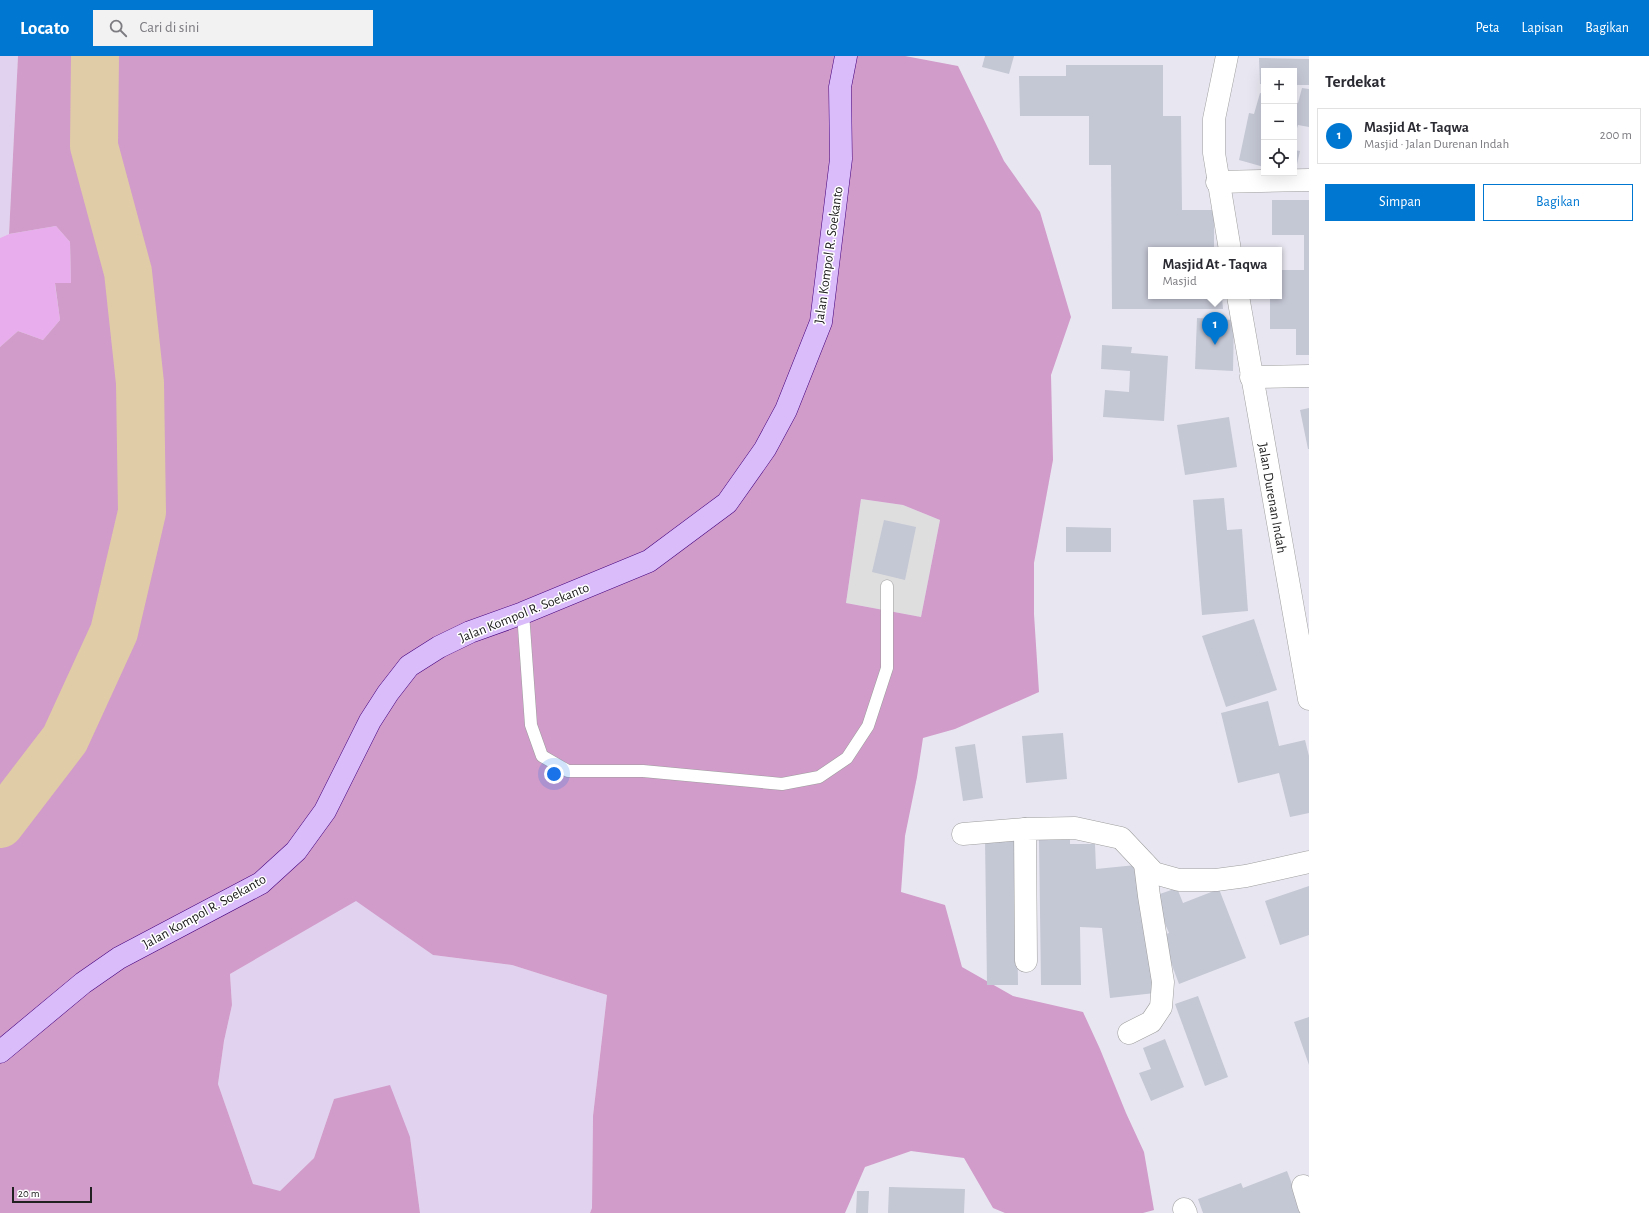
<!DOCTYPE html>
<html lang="id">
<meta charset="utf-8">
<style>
body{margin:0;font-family:"Alegreya Sans",sans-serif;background:#f2f2f3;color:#2b2b33}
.controls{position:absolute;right:12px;top:12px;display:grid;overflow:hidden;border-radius:0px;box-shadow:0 4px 16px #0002}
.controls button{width:36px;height:36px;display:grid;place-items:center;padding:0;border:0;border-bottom:1px solid #e1e1e2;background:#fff;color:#2b2b33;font:20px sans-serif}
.scale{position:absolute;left:12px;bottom:10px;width:80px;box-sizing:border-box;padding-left:4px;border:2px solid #212121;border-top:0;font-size:11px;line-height:14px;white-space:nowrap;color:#212121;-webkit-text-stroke:3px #fff;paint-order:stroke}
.you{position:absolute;left:554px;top:718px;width:14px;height:14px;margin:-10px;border:3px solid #fff;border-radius:50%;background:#1a73e8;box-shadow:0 0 0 6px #1a73e833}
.badge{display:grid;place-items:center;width:26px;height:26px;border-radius:50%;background:#0078d2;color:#fff;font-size:13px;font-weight:700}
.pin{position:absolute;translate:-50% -33px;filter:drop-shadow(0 1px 2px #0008)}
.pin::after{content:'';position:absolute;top:21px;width:14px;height:12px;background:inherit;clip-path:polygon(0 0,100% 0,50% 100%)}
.popup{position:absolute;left:1148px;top:191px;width:134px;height:52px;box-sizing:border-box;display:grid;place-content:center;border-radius:0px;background:#fff;filter:drop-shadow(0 1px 3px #0005);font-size:13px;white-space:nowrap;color:#7c7c81}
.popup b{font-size:15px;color:#2b2b33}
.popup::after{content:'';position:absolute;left:50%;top:100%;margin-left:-8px;border:8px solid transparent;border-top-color:#fff}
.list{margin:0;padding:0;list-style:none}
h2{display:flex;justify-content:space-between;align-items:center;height:52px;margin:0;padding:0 16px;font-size:17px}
h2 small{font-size:13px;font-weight:400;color:#7c7c81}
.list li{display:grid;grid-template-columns:26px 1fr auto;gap:12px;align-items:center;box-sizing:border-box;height:56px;margin:0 8px 8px;padding:0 8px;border:1px solid #e1e1e2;border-radius:0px}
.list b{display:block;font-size:15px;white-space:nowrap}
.list p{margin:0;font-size:13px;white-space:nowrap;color:#7c7c81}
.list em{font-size:13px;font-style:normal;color:#7c7c81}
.actions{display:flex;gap:8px;padding:12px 16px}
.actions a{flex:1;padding:9px 0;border:1px solid #0078d2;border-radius:0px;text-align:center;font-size:14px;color:#0078d2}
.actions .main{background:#0078d2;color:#fff}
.icon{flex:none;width:22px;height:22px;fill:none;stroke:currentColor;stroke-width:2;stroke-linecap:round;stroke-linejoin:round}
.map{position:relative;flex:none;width:1309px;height:1157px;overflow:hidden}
header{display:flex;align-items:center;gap:24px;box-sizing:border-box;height:56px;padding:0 20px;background:#0078d2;color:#fff}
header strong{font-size:19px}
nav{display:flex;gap:22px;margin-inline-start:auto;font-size:14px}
.search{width:280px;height:36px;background:#f2f2f3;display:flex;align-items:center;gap:10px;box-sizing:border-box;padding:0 14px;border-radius:0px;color:#7c7c81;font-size:15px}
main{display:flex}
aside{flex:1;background:#fff}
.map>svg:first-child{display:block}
.residential{fill:#dededf}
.farmland{fill:#e1d3f0}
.grass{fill:#e8adec}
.forest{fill:#d19bca;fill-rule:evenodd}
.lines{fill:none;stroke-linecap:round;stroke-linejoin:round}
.river{stroke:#e0cca7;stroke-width:48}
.building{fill:#c4c7d4}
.lane-casing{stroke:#9e9e9e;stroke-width:13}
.street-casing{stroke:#9e9e9e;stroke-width:23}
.secondary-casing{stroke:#45027d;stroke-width:23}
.lane{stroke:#fff;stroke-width:12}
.street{stroke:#fff;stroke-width:22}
.secondary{stroke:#dabcfb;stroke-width:22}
.labels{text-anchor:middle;stroke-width:3;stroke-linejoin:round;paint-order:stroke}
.street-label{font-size:14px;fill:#212121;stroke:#fff}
</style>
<header>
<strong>Locato</strong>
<div class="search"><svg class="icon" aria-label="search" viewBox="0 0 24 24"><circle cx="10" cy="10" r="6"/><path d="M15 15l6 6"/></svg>Cari di sini</div>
<nav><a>Peta</a><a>Lapisan</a><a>Bagikan</a></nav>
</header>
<main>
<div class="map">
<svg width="1309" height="1157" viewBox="0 0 1309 1157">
<rect width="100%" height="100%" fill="#e8e7f1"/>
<path class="residential" d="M861,443l42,6 37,15 -19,97 -75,-14z"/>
<g class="farmland">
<path d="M0,0h18l-9,178 -9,4z"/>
<path d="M356,844l77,55 79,10 95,30 -14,121 -1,92 -2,5h-170l-10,-76 -76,-38 -20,59 -36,35 -25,-9 -35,-100 6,-43 8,-36 -2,-31z"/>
</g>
<path class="grass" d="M56,170l14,16 1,42h-16l5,36 -17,20 -25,-9 -18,16v-109l9,-4z"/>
<path class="forest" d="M18,0h887l53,10 46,95 36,51 31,105 -20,58 2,85 -19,103v51l5,78 -84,37 -32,9 -6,39 -12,59 -4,56 44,13 17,62 51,29 70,16 17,37 26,64 18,39 10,58 -11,3h-138l-12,-5 -29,-50 -53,-7 -46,16 -20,46h-255l2,-5 1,-92 14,-121 -95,-30 -79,-10 -77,-54 -126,73 2,31 -8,36 -6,43 35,100 27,7 34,-33 20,-59 56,-14 20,52 10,76h-420v-866l18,-16 25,9 17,-20 -5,-37h16l-1,-41 -14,-16 -47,8zM861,443l42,6 37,15 -19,97 -75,-14z"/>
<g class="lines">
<path class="river" d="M0,768l65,-85 49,-107 28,-120 -2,-129 -12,-111 -34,-126 1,-90"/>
</g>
<g class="building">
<path d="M985,0h29l-5,18 -27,-7z"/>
<path d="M1259,2l50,1v26h-15v-14h-30v13h-4z"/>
<path d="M1066,9h97v51h18l1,94h32v40h-63v46h71l1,13h-111l-1,-144h-22v-49h-69l-1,-40h47z"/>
<path d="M1302,32l7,1v38l-11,-2 -4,13v-36l4,1z"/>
<path d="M1260,37l4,1v73l-25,-7 10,-47 5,1z"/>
<path d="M1294,94l6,1 -5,22h-1z"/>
<path d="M1272,144h37v155h-13v-26h-26v-33h9v-26h25v-35h-32z"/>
<path d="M1197,262l37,2 -1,51 -38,-2z"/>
<path d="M1102,289l30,2 -1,6 37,3 -4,65 -61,-4 2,-27 24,2 1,-21 -29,-2z"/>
<path d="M1309,352v41h-1l-8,-39z"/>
<path d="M1229,361l8,50 -52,8 -8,-50z"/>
<path d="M1224,442l3,32 15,-1 6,82 -46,4 -9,-115z"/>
<path d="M884,464l32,7 -11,53 -33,-8z"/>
<path d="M1066,471l45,1v24h-45z"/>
<path d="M1254,563l23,71 -51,17 -24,-71z"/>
<path d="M1268,645l11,45 26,-6 4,16v57l-19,4 -11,-44 -41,10 -17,-70z"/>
<path d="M1063,677l4,46 -41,4 -4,-47z"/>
<path d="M975,688l8,54 -20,3 -8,-54z"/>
<path d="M985,783h31l2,146h-31z"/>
<path d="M1070,783v5h25l1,25 40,-4 19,128 -45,5 -8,-70 -22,-1 1,58h-40l-2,-145z"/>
<path d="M1309,830v49l-29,10 -15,-44z"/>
<path d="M1177,832l6,15 36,-14 27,69 -67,26 -18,-48 8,-3 -9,-21 -3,-17z"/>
<path d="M1198,940l30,81 -23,9 -30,-82z"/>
<path d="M1309,961v48l-15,-43z"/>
<path d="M1165,983l19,48 -33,14 -12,-28 12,-4 -8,-21z"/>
<path d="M1287,1115l16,42h-100l-5,-14 43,-16 2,5z"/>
<path d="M889,1131l76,2 -1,24h-76z"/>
<path d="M857,1135h12l-1,22h-12z"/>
</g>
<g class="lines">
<defs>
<path id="lane" d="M523,557l8,112 11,31 26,15h75l139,13 37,-7 28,-19 21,-32 19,-58v-82"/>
<g id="street">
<path d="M1227,0l-13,63v34l16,97"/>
<path d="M1217,126l92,-2"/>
<path d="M1238,240l71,403"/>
<path d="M1251,321l58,-1"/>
<path d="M963,778l62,-5"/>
<path d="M1026,905l-1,-132 50,-1 46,10 33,35 25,7h37l30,-4 63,-14"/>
<path d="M1129,977l22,-11 10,-15 2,-25 -14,-86 -4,-32"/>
<path d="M1303,1130l6,20"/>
<path d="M1184,1153l2,4"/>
</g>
<path id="secondary" d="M0,996l83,-69 36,-25 142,-75 35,-32 29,-40 45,-90 18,-28 21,-27 30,-19 31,-15 53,-19 126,-52 78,-58 38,-54 21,-39 35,-88 20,-163 -1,-72 6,-31"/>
</defs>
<use href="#lane" class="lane-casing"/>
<use href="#street" class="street-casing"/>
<use href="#secondary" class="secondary-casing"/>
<use href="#lane" class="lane"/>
<use href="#street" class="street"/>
<use href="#secondary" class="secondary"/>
</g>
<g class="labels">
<g class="street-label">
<text transform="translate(828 199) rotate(-82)" y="5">Jalan Kompol R. Soekanto</text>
<text transform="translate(1273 442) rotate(80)" y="5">Jalan Durenan Indah</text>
<text transform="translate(524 556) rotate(-22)" y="5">Jalan Kompol R. Soekanto</text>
<text transform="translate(204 855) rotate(-29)" y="5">Jalan Kompol R. Soekanto</text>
</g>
</g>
</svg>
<div class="controls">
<button>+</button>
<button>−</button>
<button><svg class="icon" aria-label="locate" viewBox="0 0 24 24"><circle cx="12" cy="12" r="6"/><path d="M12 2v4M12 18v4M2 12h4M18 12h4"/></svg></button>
</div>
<div class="scale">20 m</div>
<div class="you"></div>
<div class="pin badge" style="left:1215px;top:289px">1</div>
<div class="popup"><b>Masjid At - Taqwa</b>Masjid</div>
</div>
<aside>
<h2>Terdekat<small></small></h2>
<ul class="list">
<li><span class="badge">1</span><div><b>Masjid At - Taqwa</b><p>Masjid · Jalan Durenan Indah</p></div><em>200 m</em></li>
</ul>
<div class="actions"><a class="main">Simpan</a><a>Bagikan</a></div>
</aside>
</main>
